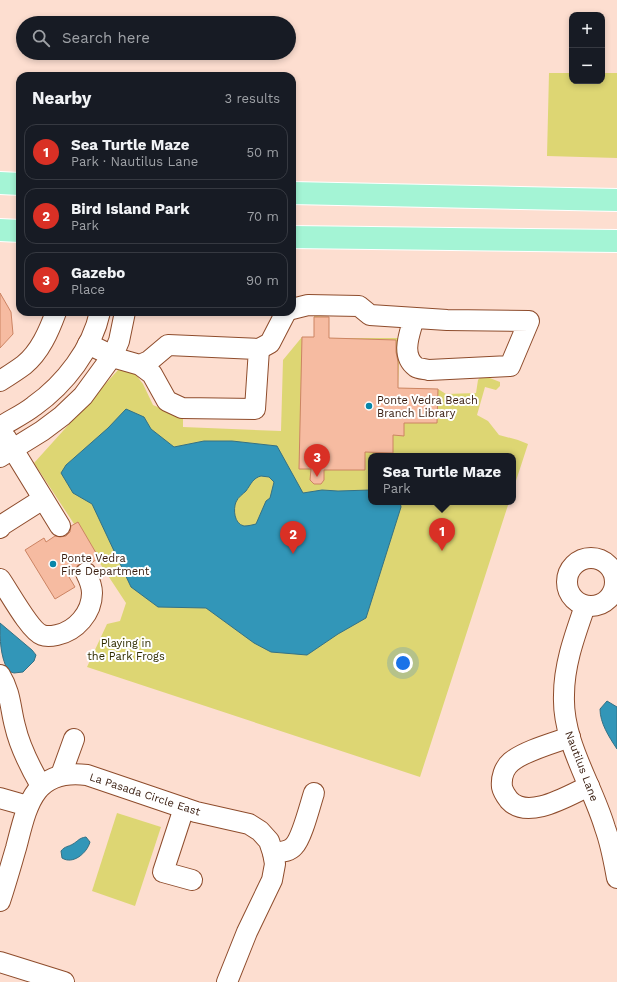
<!DOCTYPE html>
<meta charset="utf-8">
<style>
body{margin:0;font-family:"Work Sans",sans-serif;background:#20242c;color:#f1f3f6}
.controls{position:absolute;right:12px;top:12px;display:grid;overflow:hidden;border-radius:8px;box-shadow:0 2px 6px #0003}
.controls button{width:36px;height:36px;display:grid;place-items:center;padding:0;border:0;border-bottom:1px solid #363941;background:#171b24;color:#f1f3f6;font:20px sans-serif}
.you{position:absolute;left:403px;top:663px;width:14px;height:14px;margin:-10px;border:3px solid #fff;border-radius:50%;background:#1a73e8;box-shadow:0 0 0 6px #1a73e833}
.badge{display:grid;place-items:center;width:26px;height:26px;border-radius:50%;background:#d93025;color:#fff;font-size:13px;font-weight:700}
.pin{position:absolute;translate:-50% -33px;filter:drop-shadow(0 1px 2px #0008)}
.pin::after{content:'';position:absolute;top:21px;width:14px;height:12px;background:inherit;clip-path:polygon(0 0,100% 0,50% 100%)}
.popup{position:absolute;left:368px;top:453px;width:148px;height:52px;box-sizing:border-box;display:grid;place-content:center;border-radius:8px;background:#171b24;filter:drop-shadow(0 1px 3px #0005);font-size:13px;white-space:nowrap;color:#9ea1a6}
.popup b{font-size:15px;color:#f1f3f6}
.popup::after{content:'';position:absolute;left:50%;top:100%;margin-left:-8px;border:8px solid transparent;border-top-color:#171b24}
.list{margin:0;padding:0;list-style:none}
h2{display:flex;justify-content:space-between;align-items:center;height:52px;margin:0;padding:0 16px;font-size:17px}
h2 small{font-size:13px;font-weight:400;color:#9ea1a6}
.list li{display:grid;grid-template-columns:26px 1fr auto;gap:12px;align-items:center;box-sizing:border-box;height:56px;margin:0 8px 8px;padding:0 8px;border:1px solid #363941;border-radius:12px}
.list b{display:block;font-size:15px;white-space:nowrap}
.list p{margin:0;font-size:13px;white-space:nowrap;color:#9ea1a6}
.list em{font-size:13px;font-style:normal;color:#9ea1a6}
.icon{flex:none;width:22px;height:22px;fill:none;stroke:currentColor;stroke-width:2;stroke-linecap:round;stroke-linejoin:round}
.map{position:relative;flex:none;width:617px;height:982px;overflow:hidden}
.search{position:absolute;background:#171b24;box-shadow:0 2px 6px #0003;left:16px;top:16px;width:280px;height:44px;display:flex;align-items:center;gap:10px;box-sizing:border-box;padding:0 14px;border-radius:22px;color:#9ea1a6;font-size:15px}
.panel{position:absolute;background:#171b24;box-shadow:0 2px 6px #0003;left:16px;top:72px;width:280px;height:244px;border-radius:12px}
.map>svg:first-child{display:block}
.green{fill:#ddd673}
.water{fill:#3296b8;stroke:#347185;fill-rule:evenodd}
.building{fill:#f6bba1;stroke:#cc8463}
.lines{fill:none;stroke-linecap:round;stroke-linejoin:round}
.minor-casing{stroke:#8e4c2c;stroke-width:22}
.major-casing{stroke:#fff;stroke-width:24}
.minor{stroke:#fff;stroke-width:20}
.major{stroke:#a4f4d5;stroke-width:22}
.poi-dot{fill:#0786a9;stroke:#fff;stroke-width:1.5}
.labels{text-anchor:middle;stroke-width:4;stroke-linejoin:round;paint-order:stroke}
.poi-label{font-size:11px;fill:#371b0d;stroke:#fff;text-anchor:start}
.park-label{font-size:11px;fill:#2f2c00;stroke:#fff}
.street-label{font-size:11px;fill:#371b0d;stroke:#fff}
</style>
<div class="map">
<svg width="617" height="982" viewBox="0 0 617 982">
<rect width="100%" height="100%" fill="#fdded0"/>
<g class="green">
<path d="M549,73h23v8h30v-8h15v85l-70,-2z"/>
<path d="M314,316l15,1v21h71l-2,50 40,1 8,5 30,-1 2,-13 4,-5 18,7v4l-4,4 -11,-3 -8,28 11,6 11,14 19,5 10,4 -15,46v-34h-142v46h138l-89,275 -333,-110 20,-43 13,-3 6,-18 -92,-140 84,-93 15,1 10,13 10,21 30,13v9l98,4 2,-71 19,-23h12z"/>
<path d="M117,813l44,14 -26,79 -43,-15z"/>
</g>
<g class="water">
<path d="M126,409l18,8 7,12 23,18 30,-6h28l45,5 26,47 19,-3 16,1 33,-1v12h29l1,5 -35,111 -28,16 -31,21 -36,-3 -17,-9 -48,-35 -48,-1 -27,-20 -39,-83 -19,-11 -12,-20 5,-8 42,-37zM261,476l8,1 5,5 -4,16 -4,3 -10,23c-4,1 -8,2 -12,2 -10,-2 -11,-17 -8,-24 2,-5 7,-8 10,-11 5,-7 7,-13 15,-15z"/>
<path d="M0,623l32,27 4,5 -2,6 -11,11 -9,1 -6,-2c-8,-16 -8,-31 -8,-48z"/>
<path d="M607,701l10,6v42c-8,-12 -17,-26 -17,-40z"/>
<path d="M86,837l4,5c-3,11 -17,23 -28,16l-1,-7c4,-5 7,-4 12,-7 5,-3 6,-6 13,-7z"/>
</g>
<g class="building">
<path d="M0,293l11,19 2,22 -13,14z"/>
<path d="M314,317h15v21l67,2v12l2,10v26l40,1 -1,34h-33v13l-11,-1v18l-28,-1v18h-41v10l-3,4h-7l-4,-4 1,-11h-12l3,-132h12z"/>
<path d="M78,522l21,36 -8,5 -5,-1 -5,1 -4,3 -2,7 -6,4 6,10 -20,12 -30,-49 19,-12 2,4 9,-6 5,1 6,-1 4,-4 1,-6z"/>
</g>
<g class="lines">
<defs>
<g id="minor">
<path d="M292,309l16,-4 51,1 11,9 77,5 82,1 -19,45 -81,4c-3,-1 -10,-1 -13,-3 -16,-12 -6,-34 -2,-49"/>
<path d="M88,344l31,15 21,6 12,9 15,27 15,7 73,1 4,-60 -91,-4 -19,16 -9,4"/>
<path d="M259,349l11,-6 16,-31"/>
<path d="M0,381c8,-5 16,-10 24,-16 16,-13 25,-34 32,-53"/>
<path d="M0,427c11,-7 24,-13 34,-21 31,-22 58,-57 66,-94"/>
<path d="M6,438l54,88"/>
<path d="M0,457l42,-26 20,-15 21,-20 30,-41 6,-14 6,-29"/>
<path d="M0,528l2,-3 41,-26"/>
<circle cx="591" cy="582" r="24"/>
<path d="M0,579c8,11 30,52 42,56 5,2 10,1 15,0 19,-4 35,-22 35,-42 0,-7 -3,-14 -6,-20"/>
<path d="M585,606c-10,29 -21,58 -21,89 -2,47 28,89 41,133 6,16 9,34 12,50"/>
<path d="M0,675c11,18 10,32 15,51 5,22 15,41 26,60"/>
<path d="M570,737c-17,6 -46,14 -59,25 -7,6 -10,16 -9,25 1,5 4,9 7,13 19,21 60,-5 80,-14"/>
<path d="M61,775l13,-36"/>
<path d="M0,798l28,8"/>
<path d="M184,808l-21,64 29,8"/>
<path d="M273,853c7,-1 16,-1 21,-7 8,-8 16,-41 20,-53"/>
<path d="M0,901c6,-18 11,-36 16,-53 11,-42 17,-80 71,-73l109,37 53,12 11,7 9,10 4,12 2,11 -3,16 -25,52 -20,50"/>
<path d="M0,962l64,20"/>
</g>
<g id="major">
<path d="M0,183l20,1"/>
<path d="M292,193l325,7"/>
<path d="M0,230l20,1"/>
<path d="M292,237l325,4"/>
</g>
</defs>
<use href="#minor" class="minor-casing"/>
<use href="#major" class="major-casing"/>
<use href="#minor" class="minor"/>
<use href="#major" class="major"/>
</g>
<g class="poi-dot">
<circle cx="369" cy="406" r="4"/>
<circle cx="53" cy="564" r="4"/>
</g>
<g class="labels">
<g class="poi-label">
<text x="377" y="404">Ponte Vedra Beach<tspan x="377" dy="13">Branch Library</tspan></text>
<text x="61" y="562">Ponte Vedra<tspan x="61" dy="13">Fire Department</tspan></text>
</g>
<g class="park-label">
<text x="126" y="647">Playing in<tspan x="126" dy="13">the Park Frogs</tspan></text>
</g>
<g class="street-label">
<text transform="translate(582 766) rotate(69)" y="4">Nautilus Lane</text>
<text transform="translate(145 794) rotate(18)" y="4">La Pasada Circle East</text>
</g>
</g>
</svg>
<div class="controls">
<button>+</button>
<button>−</button>
</div>
<div class="you"></div>
<div class="pin badge" style="left:442px;top:551px">1</div>
<div class="popup"><b>Sea Turtle Maze</b>Park</div>
<div class="pin badge" style="left:293px;top:554px">2</div>
<div class="pin badge" style="left:317px;top:477px">3</div>
<div class="search"><svg class="icon" aria-label="search" viewBox="0 0 24 24"><circle cx="10" cy="10" r="6"/><path d="M15 15l6 6"/></svg>Search here</div>
<section class="panel">
<h2>Nearby<small>3 results</small></h2>
<ul class="list">
<li><span class="badge">1</span><div><b>Sea Turtle Maze</b><p>Park · Nautilus Lane</p></div><em>50 m</em></li>
<li><span class="badge">2</span><div><b>Bird Island Park</b><p>Park</p></div><em>70 m</em></li>
<li><span class="badge">3</span><div><b>Gazebo</b><p>Place</p></div><em>90 m</em></li>
</ul>
</section>
</div>
